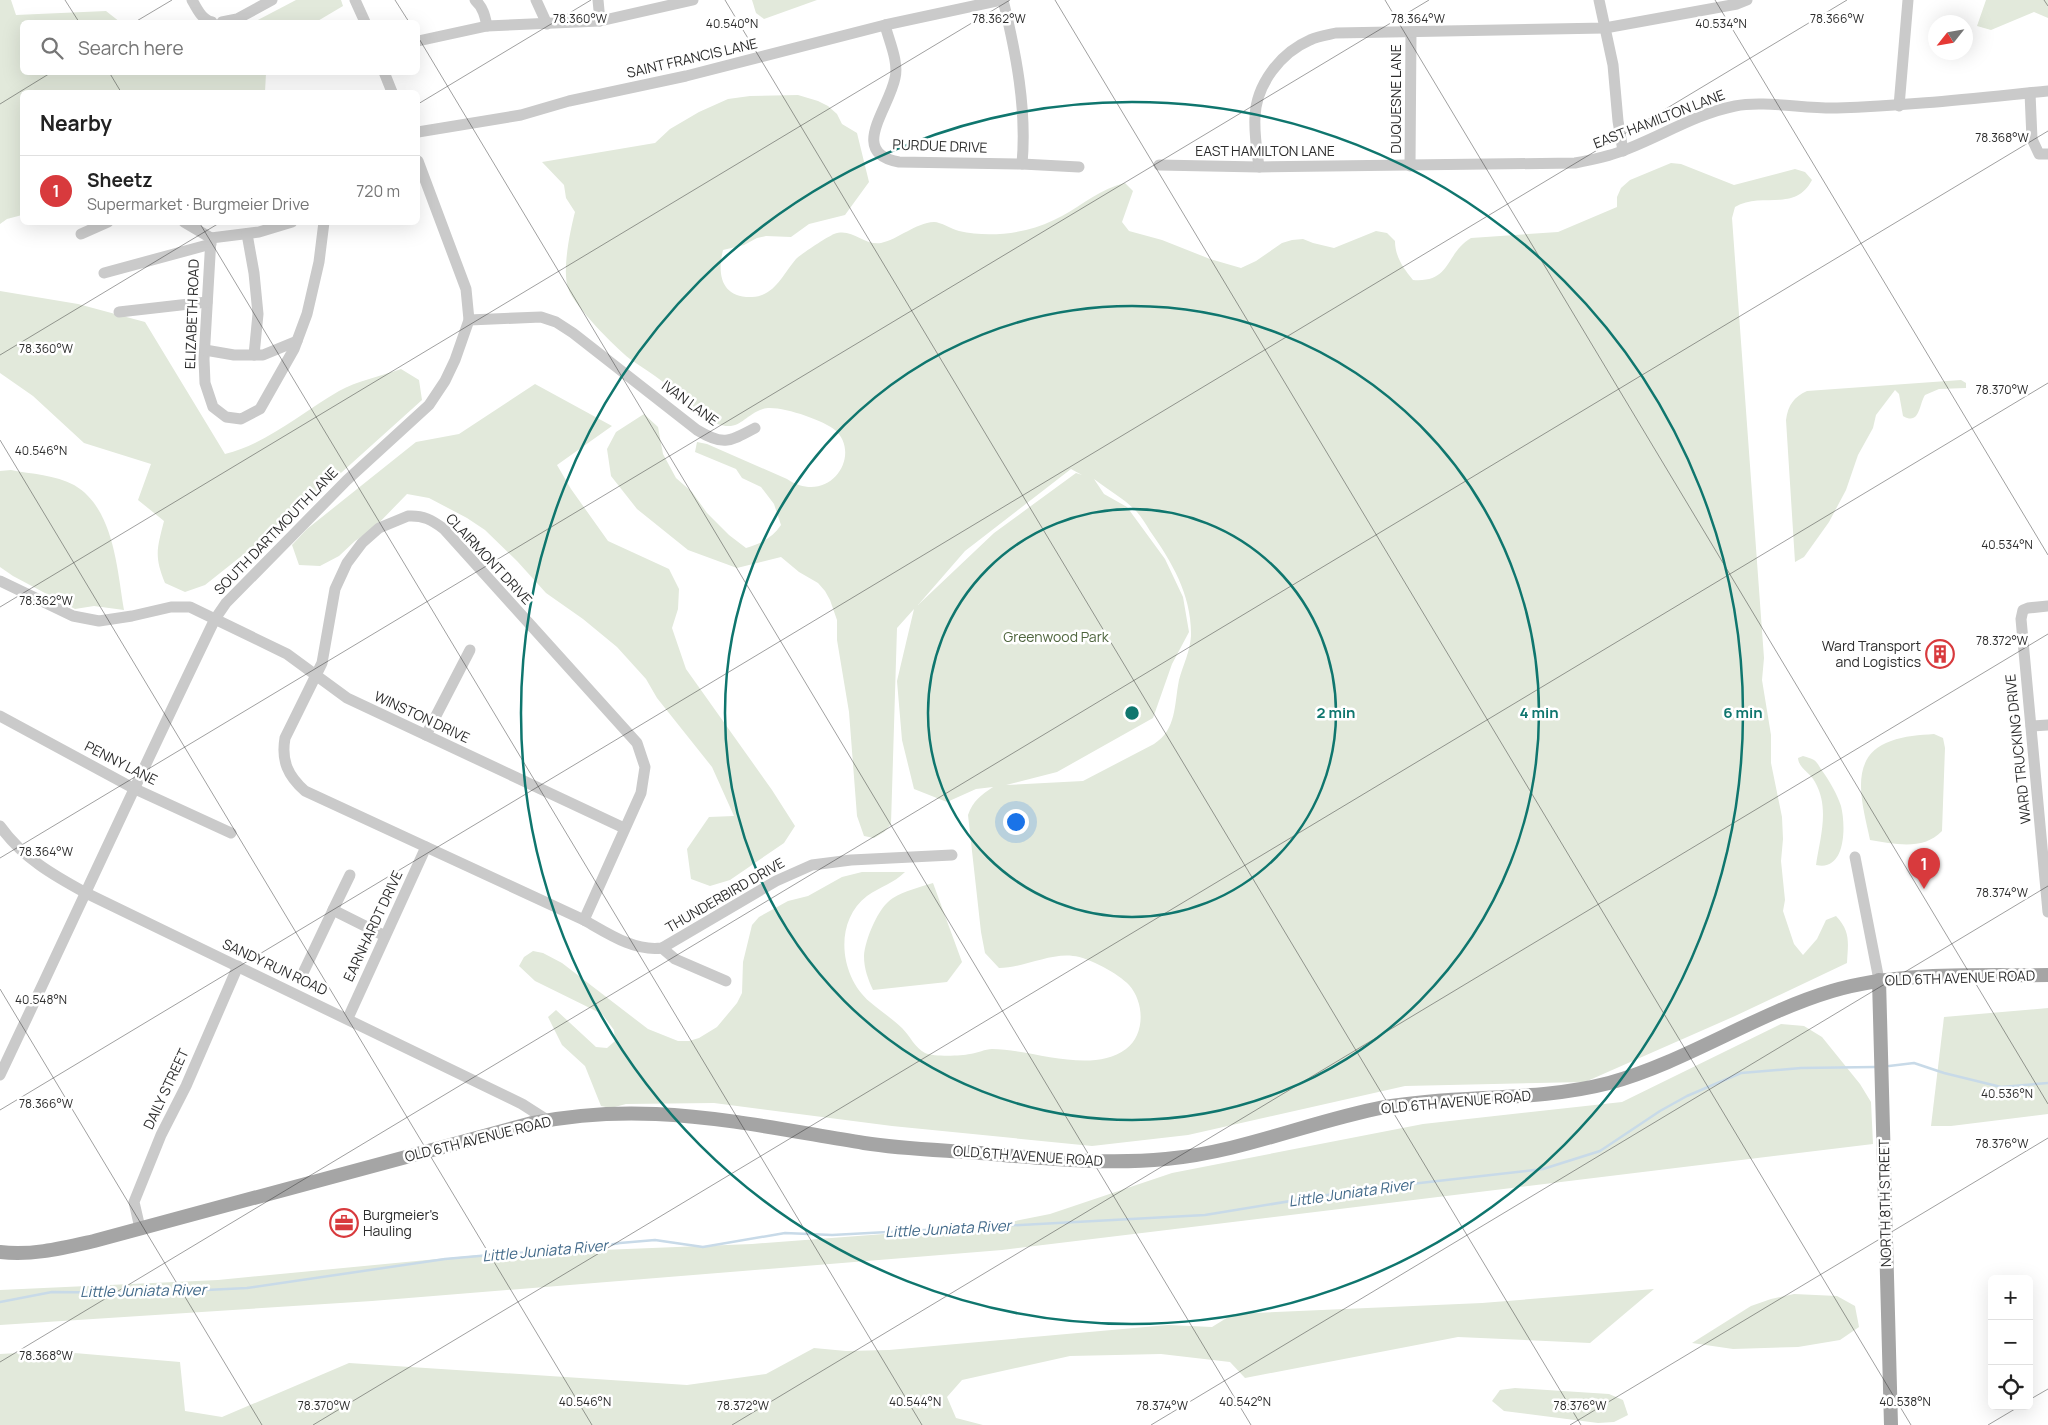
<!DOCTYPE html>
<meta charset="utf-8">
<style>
body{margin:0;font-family:Manrope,sans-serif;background:#f6f6f6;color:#222}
.controls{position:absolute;right:15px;bottom:15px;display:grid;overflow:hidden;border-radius:8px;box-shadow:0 5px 20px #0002}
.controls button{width:45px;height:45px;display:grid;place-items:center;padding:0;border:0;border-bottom:1px solid #e0e0e0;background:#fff;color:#222;font:25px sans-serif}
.compass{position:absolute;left:1928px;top:15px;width:45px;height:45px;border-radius:50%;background:#fff;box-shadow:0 5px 20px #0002;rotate:239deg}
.you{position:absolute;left:1015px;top:821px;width:18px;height:18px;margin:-12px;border:4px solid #fff;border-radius:50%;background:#1a73e8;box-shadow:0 0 0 8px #1a73e833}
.badge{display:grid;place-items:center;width:32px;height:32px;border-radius:50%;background:#d83a3d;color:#fff;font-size:16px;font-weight:700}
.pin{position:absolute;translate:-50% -41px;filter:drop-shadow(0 1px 2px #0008)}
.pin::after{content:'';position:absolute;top:26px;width:18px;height:15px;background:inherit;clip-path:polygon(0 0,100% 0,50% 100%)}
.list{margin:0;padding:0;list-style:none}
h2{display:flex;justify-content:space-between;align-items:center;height:65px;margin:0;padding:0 20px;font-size:21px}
h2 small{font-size:16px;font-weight:400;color:#767676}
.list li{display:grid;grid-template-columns:32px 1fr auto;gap:15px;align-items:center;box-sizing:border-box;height:70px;padding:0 20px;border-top:1px solid #e0e0e0}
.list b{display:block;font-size:19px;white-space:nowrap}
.list p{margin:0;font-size:16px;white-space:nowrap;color:#767676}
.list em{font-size:16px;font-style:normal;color:#767676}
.icon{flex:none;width:28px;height:28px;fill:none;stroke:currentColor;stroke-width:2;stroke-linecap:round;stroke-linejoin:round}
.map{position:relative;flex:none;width:2048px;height:1425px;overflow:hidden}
.search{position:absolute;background:#fff;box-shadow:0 5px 20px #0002;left:20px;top:20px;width:400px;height:55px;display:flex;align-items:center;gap:12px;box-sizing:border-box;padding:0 18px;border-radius:8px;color:#767676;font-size:19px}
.panel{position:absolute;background:#fff;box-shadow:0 5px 20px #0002;left:20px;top:90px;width:400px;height:135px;border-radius:8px}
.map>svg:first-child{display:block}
.green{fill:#e2e9db;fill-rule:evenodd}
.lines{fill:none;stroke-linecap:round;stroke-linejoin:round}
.stream{stroke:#c8dae8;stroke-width:2.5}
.minor{stroke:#cacaca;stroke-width:11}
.major{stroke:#a5a5a5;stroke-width:14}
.ticks{fill:none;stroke:#2d2d2d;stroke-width:1;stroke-opacity:0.45}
.ring{fill:none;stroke:#0f766e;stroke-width:2.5}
.labels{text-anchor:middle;stroke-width:5;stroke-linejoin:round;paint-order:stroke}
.street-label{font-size:14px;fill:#2d2d2d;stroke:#fff}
.park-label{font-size:14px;fill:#4e653d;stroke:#fff}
.poi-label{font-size:14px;fill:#2d2d2d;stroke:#fff;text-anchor:end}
.water-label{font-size:15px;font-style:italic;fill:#416989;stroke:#fff}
.ticks-label{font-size:12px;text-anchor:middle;fill:#2d2d2d;stroke:#fff;stroke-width:5;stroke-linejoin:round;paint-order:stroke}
.centre{fill:#0f766e;stroke:#fff;stroke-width:2.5}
.ring-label{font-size:15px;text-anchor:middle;font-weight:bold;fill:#0f766e;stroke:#fff;stroke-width:5;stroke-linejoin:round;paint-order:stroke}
</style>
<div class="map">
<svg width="2048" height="1425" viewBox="0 0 2048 1425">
<rect width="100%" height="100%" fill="#fff"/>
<g class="green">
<path d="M0,0h11l5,15 90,-4 14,11h-98v50l244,1 -1,19h-243v123l-15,4 -7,5z"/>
<path d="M296,0h45l2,6 -27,16h-62z"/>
<path d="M752,0h65l-53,19 -8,-6z"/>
<path d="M1986,0h62v18l-14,-6 -43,18 -14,-4z"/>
<path d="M798,95l20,6 10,5 9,8 5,10 15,9 12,49 -24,33 -36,9 -18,13 -25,-1 -9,2 -13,7 -21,5c-6,24 -2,48 29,47 23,-1 31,-23 44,-38 5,-5 31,-22 38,-25 18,-7 30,12 47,9 18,-4 34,-20 53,-21 7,0 17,7 25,9 22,5 45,4 67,-1 12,-3 25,-8 36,-14 20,-11 40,-28 63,-33l8,8 -11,31 7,9 33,9 48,19 31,9 15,-7 26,-18 10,-3 11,-1 10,4 21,5 42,-17 11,2 8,8c0,15 8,27 18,39 39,3 32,-27 58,-42l87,-6 59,-25v-10l4,-9 9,-8 41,-17 10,1 53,21 61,-16 10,3 7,8c-17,33 -51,11 -77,27l-3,11 32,440 -2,22 9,55v28l11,54 1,22 -2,22 4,39 -2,11 11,33 9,11 14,-16 9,-19 10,-4c15,16 12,27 11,47l-112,53 -150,66 -180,4 -217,49 -96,11 -200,-20 -178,-23 -88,1 -15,4 -10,-2 -16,-40 -23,-21 -14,-28 8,-7 40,37 11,1 8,-7 -1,-11 -12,-16 -67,-33 -16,-15 5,-9 9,-6 10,2 19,10 86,66 30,12h11l10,-3 18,-11 20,-24 5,-10 1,-31 9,-37 7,-8 29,-16 20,-5 34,-19 20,-5h43c-11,11 -25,15 -38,24 -34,26 -27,81 3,106 10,9 23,17 32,26 8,8 13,20 23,25 9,4 36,3 45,1 8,-1 15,-5 22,-5 39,0 99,26 134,0 19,-14 19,-46 3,-64 -10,-11 -41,-28 -56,-29 -23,-3 -50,12 -74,12l-14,-15 -4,-21 -13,-117c5,-14 13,-20 25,-28l-17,2 -29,13 -33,-13 -12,-49 -5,-59 17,-72 -17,19 -6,196 -7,8 -10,6 -10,-2 -7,-20 -8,-104 -12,-72v-20l-7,-20 -5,-9 -7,-8 -19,-11 -18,-15 -44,11 -49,-18 -51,-41 -26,-33 -4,-27 9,-17 28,-18 14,13 5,27 13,24 16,14 15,21 22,22 17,13c15,-4 27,-11 35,-23l-7,-21 -13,-17 -19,-9 -6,-9 -41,-17 2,-10 10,2 80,35c42,28 76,-24 48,-49 -12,-10 -58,-26 -72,-21 -21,7 -23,24 -48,14 -21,-15 -39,-32 -60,-47 -8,-6 -17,-11 -25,-17 -15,-12 -57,-54 -62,-71 -6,-18 2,-57 7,-76l-9,-14 -2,-13 -22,-23 113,-19 15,-14 29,-17 29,-13 22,-3zM1071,469l11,6 -6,-2 -82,60 -76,72 47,-54zM1094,479c14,11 31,20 43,33 5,6 9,12 13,19 22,31 42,65 41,105 -1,16 -8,29 -12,44 -5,25 -2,49 -25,64l-71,37 -77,4 51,-13 96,-54 19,-54 17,-32 -6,-35 -18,-38 -38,-52 -23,-13z"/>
<path d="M0,291l78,13 67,18 80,132c43,-11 76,-41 114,-63 18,-10 42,-15 62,-22l18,11 3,20 -120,108 -97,77 -20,7 -20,-9c-11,-27 -8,-34 -1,-62l-26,-21 13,-36 -67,-21 -51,-47 -33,-23z"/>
<path d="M1961,380l5,3v5l-27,1 -14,6c-6,9 -5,31 -22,21l-4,-22 -4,-4 -19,25 -3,13 -15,27 -12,35 -17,32 -25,35 -9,5 -9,-142c2,-15 8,-23 21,-29z"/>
<path d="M535,384l77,42 -55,39 14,24 37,52 61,28 10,20 -1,20 -6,19 14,41 86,121 23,36 -11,17 -54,37 -20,6 -19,-7 -4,-30 22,-32 25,-1 -22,-49 -55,-69 -11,-19 -29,-32 -34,-28 -37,-26 -29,-32 -32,-31 -18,-12 -38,-20 -22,-4 -34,35 -18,12 -16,15 -19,10 -21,-1 -7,-20 15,-16 109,-87 43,-8z"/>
<path d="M11,470c20,4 45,5 63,15 40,23 43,84 50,125l-30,-4 -19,3 -62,-33 -13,-9v-96z"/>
<path d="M1934,734l9,4 2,10 -3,83c-19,20 -47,13 -72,9 -7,-34 -24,-84 21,-99 13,-5 29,-6 43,-7z"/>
<path d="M1803,756c3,1 8,2 11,4 4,3 6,8 9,12 7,10 14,22 18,34 5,20 5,66 -25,59 4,-27 14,-57 -1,-83 -5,-10 -16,-13 -17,-24z"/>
<path d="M933,883l29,79 -15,20 -74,8c-5,-11 -9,-21 -9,-34 1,-16 14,-49 29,-58 11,-7 27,-11 40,-15z"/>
<path d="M2048,1008v106l-97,12h-20l13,-109z"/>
<path d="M1781,1024l23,2 18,11 38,47 11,18 2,42 -871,106 -630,51 -372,24v-35l218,-10 261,-25 273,-11 238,-18 60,-12 122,-41 251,-49 199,-22z"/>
<path d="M1654,1289l-64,54 -132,-6 -213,41 -15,-16 -69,-8 -91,2 -108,24 -15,17 9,21 27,7h-983v-71l51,-3 129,11 5,49 37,6 127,-54 338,22 79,-11 48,-26 32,3 43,-1 279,-25 44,2 21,-13 249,-11z"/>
<path d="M1794,1294l43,2 18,10 4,21 -19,13 -42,7 -65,2 -41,-6 59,-37 20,-7z"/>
<path d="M1515,1388l94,6 14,6 5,15 -14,7 -16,1 -94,-12 -12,-10 8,-11z"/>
</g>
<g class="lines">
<g class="stream">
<path d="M1889,1066l25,-3 30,10 57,14 47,-4"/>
<path d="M0,1302l52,-10 93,1 102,-5 198,-29 68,-6 60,-2 47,-8 35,-3 48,7 82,-14 47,2 373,-20 153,-25 185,-21 57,-18 60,-40 27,-15 54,-23 60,-5 74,-1"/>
</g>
<g class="minor">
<path d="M192,0c5,9 10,20 20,22"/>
<path d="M355,0l10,22"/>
<path d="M475,0c8,7 10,16 12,26"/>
<path d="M536,0l11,24"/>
<path d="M598,0l2,21"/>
<path d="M1003,0c13,53 24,109 19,164"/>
<path d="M1599,0l14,65 5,56 5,30"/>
<path d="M222,22l15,-3 35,-19"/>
<path d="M885,25c4,16 14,37 10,53 -6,31 -47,75 4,84l123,2 57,3"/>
<path d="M418,41l69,-15 113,-5 93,-21"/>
<path d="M384,72l8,20"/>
<path d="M2030,93l2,46 7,15h9"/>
<path d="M1899,106l9,-106"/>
<path d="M418,132l103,-17 48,-14 117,-25 199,-51 116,-25"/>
<path d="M1159,165l100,2 316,-4c16,-3 32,-6 47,-12 38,-14 73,-37 113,-45 28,-6 70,3 102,2 71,-2 140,-10 211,-17"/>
<path d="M1410,166l1,-134"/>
<path d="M1259,167c-2,-16 -5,-33 -4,-50 1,-32 25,-64 55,-77 8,-4 17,-5 26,-7l269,-5 132,-24 10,-4"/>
<path d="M184,222l27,16 48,-6 33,-10"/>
<path d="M81,234l27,-12"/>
<path d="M247,234l7,39 4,41 -4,41"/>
<path d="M211,238l-7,121 1,24 8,24 13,10 15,2 19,-10 34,-60 13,-35 12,-52 5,-40"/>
<path d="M104,273l107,-29"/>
<path d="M119,312l88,-10"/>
<path d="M469,320l72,-3 15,5 17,11 124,97c26,16 32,12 58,-2"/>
<path d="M205,350l29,5h29l34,-14"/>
<path d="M408,516c15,-1 24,4 36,13l193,214 8,24 -4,26 -57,127 -279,-129c-17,-15 -24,-30 -20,-53l37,-75 13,-74 12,-26 15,-20 17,-15z"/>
<path d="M0,581l73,35 26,5 33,-5 39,-9h19l97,47 60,44 277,130"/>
<path d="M2048,606l-20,2 -5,2 -2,9 27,293"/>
<path d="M0,716l133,72 98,45"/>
<path d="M2031,726l17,-1"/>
<path d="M426,735l44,-85"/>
<path d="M0,826c23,32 53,49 86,67l436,211 25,16"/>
<path d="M1855,857l24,123"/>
<path d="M350,875l-17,35 52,26"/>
<path d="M584,920c23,13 51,32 78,28l114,-67 36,-16 39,-5 101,-5"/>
<path d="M662,948l13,11 51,22"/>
<path d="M304,971l29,-61"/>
<path d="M348,1018l78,-171"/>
<path d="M0,1075c72,-152 142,-305 215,-456l11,-16 121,-123 82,-75 16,-24 10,-21 14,-40 -3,-31 -48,-128"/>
<path d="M140,1228l-6,-26 27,-67 25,-49 52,-120"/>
</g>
<g class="major">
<path d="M1879,980l12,445"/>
<path d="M0,1252c32,4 63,-4 94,-11l438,-118c41,-8 82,-11 124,-9 69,3 139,18 208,29 38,6 77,7 116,10 61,5 124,12 186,6 76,-7 145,-38 219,-52 74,-13 151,-5 224,-24 77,-21 146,-69 223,-92 66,-20 147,-15 216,-16"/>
</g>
</g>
<path class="ticks" d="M65,0l14,22M395,0l14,22M725,0l856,1425M1055,0l856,1425M1385,0l663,1104M1715,0l333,555M2044,0l4,6M135,22l37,-22M418,37l833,1388M109,72l12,20M0,104l52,-32M418,104l173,-104M199,222l723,1203M0,355l221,-133M0,440l592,985M0,607l1010,-607M0,858l1429,-858M0,989l262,436M0,1110l1847,-1110M0,1362l2048,-1231M2029,1400l19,-11M313,1425l1735,-1042M732,1425l1316,-791M1151,1425l897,-539M1570,1425l478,-287M1988,1425l32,-19"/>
<g class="ring">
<circle cx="1132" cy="713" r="204"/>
<circle cx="1132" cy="713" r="407"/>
<circle cx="1132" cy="713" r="611"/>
</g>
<defs>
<symbol id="building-ring" viewBox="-11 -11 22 22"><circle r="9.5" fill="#fff" stroke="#d83a3d" stroke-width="1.5"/><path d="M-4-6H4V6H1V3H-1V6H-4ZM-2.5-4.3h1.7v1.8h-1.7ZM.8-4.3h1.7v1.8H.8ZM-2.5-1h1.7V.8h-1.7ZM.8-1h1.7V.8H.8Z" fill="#d83a3d"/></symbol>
<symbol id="office-ring" viewBox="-11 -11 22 22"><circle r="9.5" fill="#fff" stroke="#d83a3d" stroke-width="1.5"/><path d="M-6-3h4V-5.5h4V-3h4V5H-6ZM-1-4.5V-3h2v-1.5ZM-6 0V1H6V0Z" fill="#d83a3d"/></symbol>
</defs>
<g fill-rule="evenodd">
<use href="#building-ring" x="1924" y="638" width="32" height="32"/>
<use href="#office-ring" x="328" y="1207" width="32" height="32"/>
</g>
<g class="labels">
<g class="street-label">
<text transform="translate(692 58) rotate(-13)" y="5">SAINT FRANCIS LANE</text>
<text transform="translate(1396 99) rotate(-90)" y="5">DUQUESNE LANE</text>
<text transform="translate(1659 119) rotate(-21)" y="5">EAST HAMILTON LANE</text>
<text transform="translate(940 146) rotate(2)" y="5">PURDUE DRIVE</text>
<text x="1265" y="156">EAST HAMILTON LANE</text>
<text transform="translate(192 314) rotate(-88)" y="5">ELIZABETH ROAD</text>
<text transform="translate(690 403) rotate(36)" y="5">IVAN LANE</text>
<text transform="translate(276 531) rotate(-46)" y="5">SOUTH DARTMOUTH LANE</text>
<text transform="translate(489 559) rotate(47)" y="5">CLAIRMONT DRIVE</text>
<text transform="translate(422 717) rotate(25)" y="5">WINSTON DRIVE</text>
<text transform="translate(2018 749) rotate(-96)" y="5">WARD TRUCKING DRIVE</text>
<text transform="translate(121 763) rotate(27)" y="5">PENNY LANE</text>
<text transform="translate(725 895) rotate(-30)" y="5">THUNDERBIRD DRIVE</text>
<text transform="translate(373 926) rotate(-65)" y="5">EARNHARDT DRIVE</text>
<text transform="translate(275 967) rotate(25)" y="5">SANDY RUN ROAD</text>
<text transform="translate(1960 978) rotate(-2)" y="5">OLD 6TH AVENUE ROAD</text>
<text transform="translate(166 1089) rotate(-65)" y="5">DAILY STREET</text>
<text transform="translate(1456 1102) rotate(-5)" y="5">OLD 6TH AVENUE ROAD</text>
<text transform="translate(478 1139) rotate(-14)" y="5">OLD 6TH AVENUE ROAD</text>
<text transform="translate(1028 1156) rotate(4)" y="5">OLD 6TH AVENUE ROAD</text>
<text transform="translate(1885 1203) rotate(-91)" y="5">NORTH 8TH STREET</text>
</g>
<g class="park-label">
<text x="1056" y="642">Greenwood Park</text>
</g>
<g class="poi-label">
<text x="1921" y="651">Ward Transport<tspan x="1921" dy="16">and Logistics</tspan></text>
<text x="363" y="1220" text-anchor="start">Burgmeier's<tspan x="363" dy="16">Hauling</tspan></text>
</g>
<g class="water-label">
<text transform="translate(1351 1193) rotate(-8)" y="5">Little Juniata River</text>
<text transform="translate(948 1229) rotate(-3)" y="5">Little Juniata River</text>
<text transform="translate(545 1251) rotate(-5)" y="5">Little Juniata River</text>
<text transform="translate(143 1291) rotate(-1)" y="5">Little Juniata River</text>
</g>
</g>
<g class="ticks-label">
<text x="580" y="23">78.360°W</text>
<text x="999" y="23">78.362°W</text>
<text x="1418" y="23">78.364°W</text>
<text x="1837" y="23">78.366°W</text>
<text x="732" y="28">40.540°N</text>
<text x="1721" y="28">40.534°N</text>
<text x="2002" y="142">78.368°W</text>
<text x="46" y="353">78.360°W</text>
<text x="2002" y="394">78.370°W</text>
<text x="41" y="455">40.546°N</text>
<text x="2007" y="549">40.534°N</text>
<text x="46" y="605">78.362°W</text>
<text x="2002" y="645">78.372°W</text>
<text x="46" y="856">78.364°W</text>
<text x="2002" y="897">78.374°W</text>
<text x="41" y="1004">40.548°N</text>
<text x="2007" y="1098">40.536°N</text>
<text x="46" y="1108">78.366°W</text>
<text x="2002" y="1148">78.376°W</text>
<text x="46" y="1360">78.368°W</text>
<text x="585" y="1406">40.546°N</text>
<text x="915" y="1406">40.544°N</text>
<text x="1245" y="1406">40.542°N</text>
<text x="1905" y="1406">40.538°N</text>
<text x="324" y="1410">78.370°W</text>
<text x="743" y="1410">78.372°W</text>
<text x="1162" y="1410">78.374°W</text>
<text x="1580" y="1410">78.376°W</text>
</g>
<circle cx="1132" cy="713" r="8" class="centre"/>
<g class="ring-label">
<text x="1336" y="718">2 min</text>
<text x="1539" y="718">4 min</text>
<text x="1743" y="718">6 min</text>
</g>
</svg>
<div class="controls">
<button>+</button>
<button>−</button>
<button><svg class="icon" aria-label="locate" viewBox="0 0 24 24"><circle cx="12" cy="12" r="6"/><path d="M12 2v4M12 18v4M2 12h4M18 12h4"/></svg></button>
</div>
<svg class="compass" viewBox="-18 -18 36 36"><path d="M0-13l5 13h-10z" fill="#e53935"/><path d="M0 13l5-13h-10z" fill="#767676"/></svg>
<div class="you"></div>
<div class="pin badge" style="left:1924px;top:889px">1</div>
<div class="search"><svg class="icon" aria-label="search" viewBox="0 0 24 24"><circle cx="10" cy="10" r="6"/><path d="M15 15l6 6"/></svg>Search here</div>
<section class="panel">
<h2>Nearby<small></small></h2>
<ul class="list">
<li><span class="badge">1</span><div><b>Sheetz</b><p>Supermarket · Burgmeier Drive</p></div><em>720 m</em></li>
</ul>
</section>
</div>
